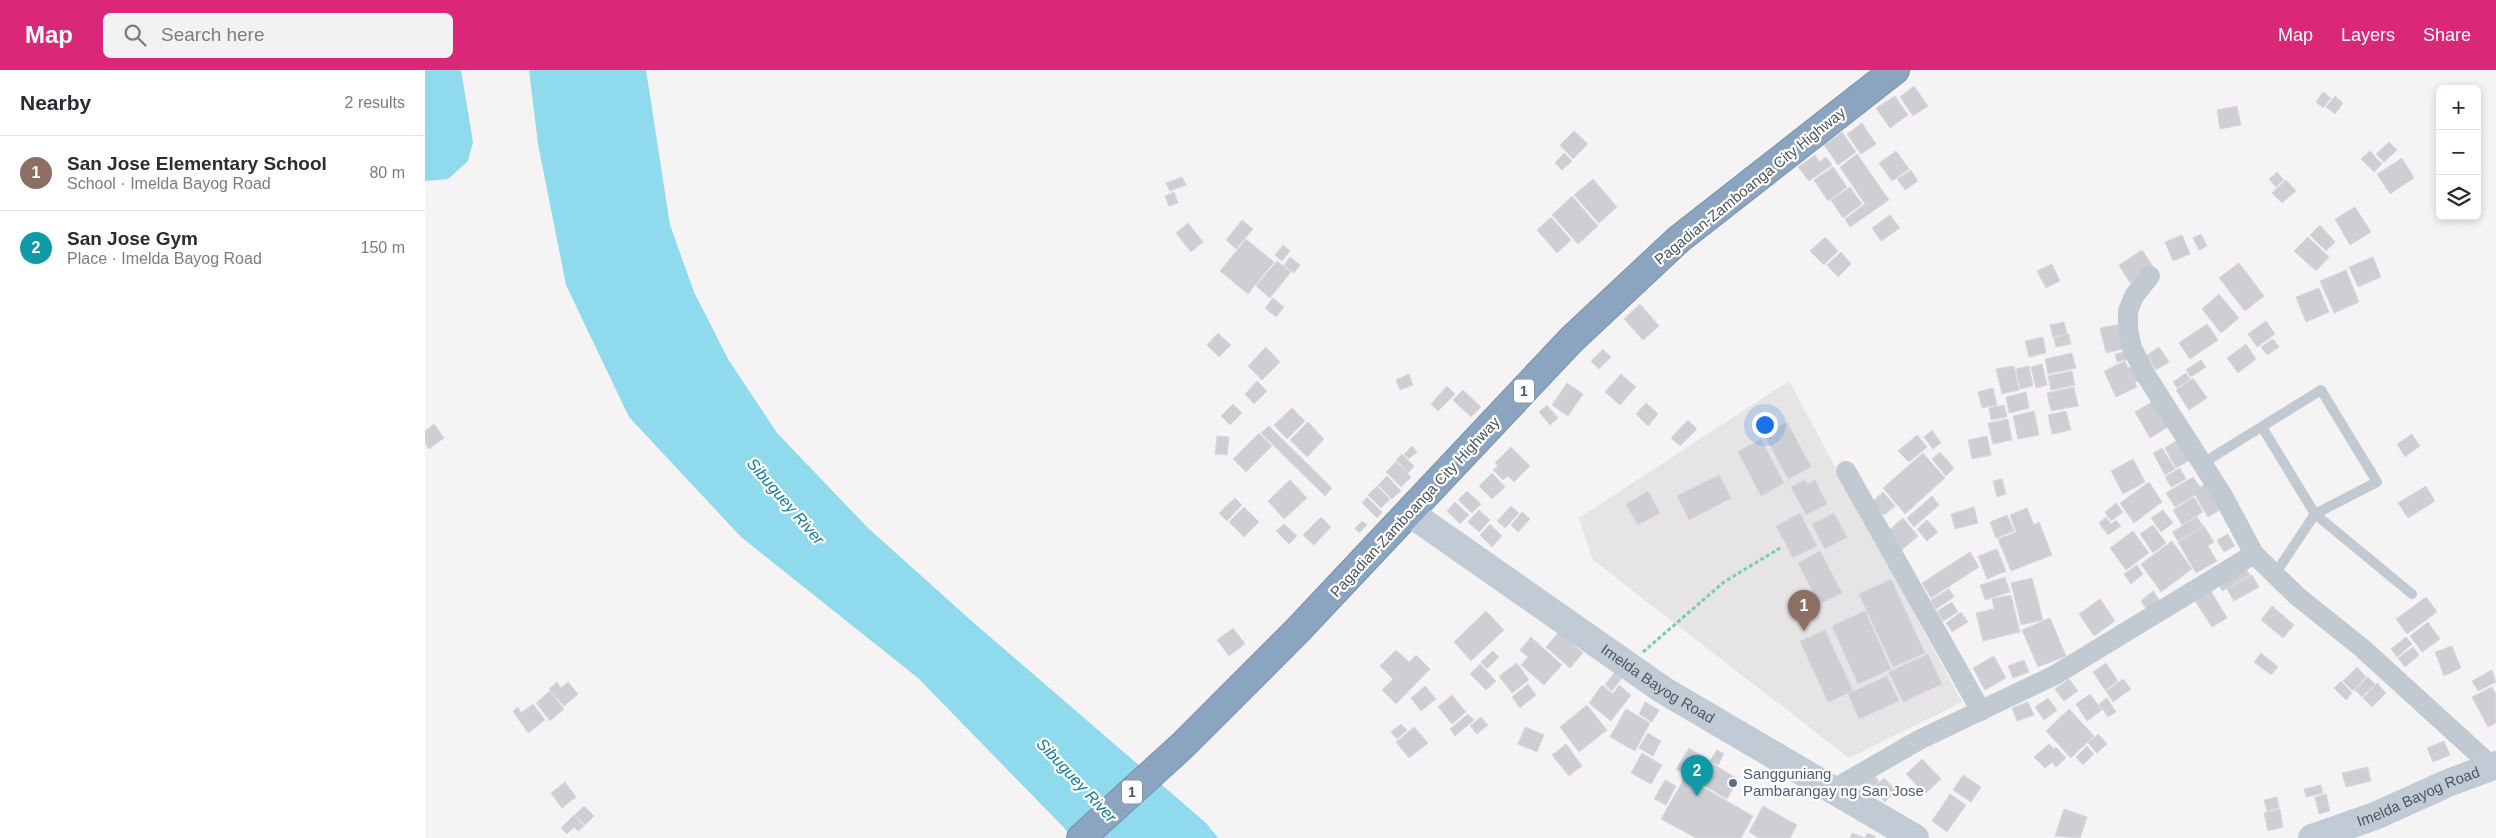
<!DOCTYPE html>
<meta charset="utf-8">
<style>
body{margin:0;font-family:Helvetica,sans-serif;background:#f2f2f3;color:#2b2b33}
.controls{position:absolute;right:15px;top:15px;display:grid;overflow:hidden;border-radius:8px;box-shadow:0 2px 8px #0003}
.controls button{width:45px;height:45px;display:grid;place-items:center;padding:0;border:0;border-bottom:1px solid #e1e1e2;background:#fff;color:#2b2b33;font:25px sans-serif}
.you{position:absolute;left:1339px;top:354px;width:18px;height:18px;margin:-12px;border:4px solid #fff;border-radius:50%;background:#1a73e8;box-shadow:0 0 0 8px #1a73e833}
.badge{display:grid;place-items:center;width:32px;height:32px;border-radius:50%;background:#db2777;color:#fff;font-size:16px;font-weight:700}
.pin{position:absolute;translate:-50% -41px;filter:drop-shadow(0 1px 2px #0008)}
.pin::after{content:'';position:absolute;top:26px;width:18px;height:15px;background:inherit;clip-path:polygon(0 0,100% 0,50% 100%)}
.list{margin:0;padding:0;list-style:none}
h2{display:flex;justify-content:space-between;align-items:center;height:65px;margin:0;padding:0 20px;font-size:21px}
h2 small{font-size:16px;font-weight:400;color:#7c7c81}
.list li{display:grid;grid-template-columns:32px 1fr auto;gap:15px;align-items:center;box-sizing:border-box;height:75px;padding:0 20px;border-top:1px solid #e1e1e2}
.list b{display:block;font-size:19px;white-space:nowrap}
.list p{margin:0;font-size:16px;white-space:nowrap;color:#7c7c81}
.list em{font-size:16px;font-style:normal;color:#7c7c81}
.icon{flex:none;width:28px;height:28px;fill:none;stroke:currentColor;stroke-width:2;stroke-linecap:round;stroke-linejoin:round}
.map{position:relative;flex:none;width:2071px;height:768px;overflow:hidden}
header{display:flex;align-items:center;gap:30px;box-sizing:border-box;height:70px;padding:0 25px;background:#db2777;color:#fff}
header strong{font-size:24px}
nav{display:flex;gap:28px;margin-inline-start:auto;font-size:18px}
.search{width:350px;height:45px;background:#f2f2f3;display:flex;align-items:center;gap:12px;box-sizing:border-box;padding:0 18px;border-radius:8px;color:#7c7c81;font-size:19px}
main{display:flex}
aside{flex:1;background:#fff}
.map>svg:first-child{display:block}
.education{fill:#e6e4e5}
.water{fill:#90daee}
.building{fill:#cdcfd5;stroke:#d7d9de}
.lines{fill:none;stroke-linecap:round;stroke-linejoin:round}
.highway-casing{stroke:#7690ad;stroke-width:30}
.path{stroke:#7ad0a6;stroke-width:3;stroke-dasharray:4 2.5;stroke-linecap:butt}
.lane{stroke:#c1cad2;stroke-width:10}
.street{stroke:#c1cad2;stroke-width:20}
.secondary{stroke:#c1cbd6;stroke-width:28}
.highway{stroke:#8ba5c1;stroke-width:28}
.service-dot{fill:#5c6f8a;stroke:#fff;stroke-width:2}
.labels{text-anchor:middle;stroke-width:4.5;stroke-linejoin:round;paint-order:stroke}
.shield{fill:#fff;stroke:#808990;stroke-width:1}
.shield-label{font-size:14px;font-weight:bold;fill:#4a5661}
.street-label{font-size:15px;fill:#4a5661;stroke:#fff}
.service-label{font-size:15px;fill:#4e5e75;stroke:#fff;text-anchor:start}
.water-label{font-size:16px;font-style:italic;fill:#0c7c9b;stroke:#fff}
</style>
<header>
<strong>Map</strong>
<div class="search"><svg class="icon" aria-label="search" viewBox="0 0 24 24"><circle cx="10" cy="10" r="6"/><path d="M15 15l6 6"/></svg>Search here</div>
<nav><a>Map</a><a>Layers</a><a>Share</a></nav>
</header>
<main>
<aside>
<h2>Nearby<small>2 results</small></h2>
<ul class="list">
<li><span class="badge" style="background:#8d6e63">1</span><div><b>San Jose Elementary School</b><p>School · Imelda Bayog Road</p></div><em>80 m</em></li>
<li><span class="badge" style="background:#0f9aa8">2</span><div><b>San Jose Gym</b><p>Place · Imelda Bayog Road</p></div><em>150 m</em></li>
</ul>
</aside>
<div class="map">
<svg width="2071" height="768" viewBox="0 0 2071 768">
<rect width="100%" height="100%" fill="#f5f3f3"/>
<path class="education" d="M1364,311l173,321 -113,56 -256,-198 -14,-42z"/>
<g class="water">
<path d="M0,0h36l12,72 -5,19 -20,18 -23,2z"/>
<path d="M104,0h117l24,155 24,67 34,67 49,74 91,95 107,96 231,199 12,15h-144l-156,-160 -177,-141 -112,-120 -63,-132 -28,-141z"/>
</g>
<g class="building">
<path d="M1489,16l14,20 -15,10 -13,-19z"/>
<path d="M1898,22l8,6 -8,10 -7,-6z"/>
<path d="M1470,26l13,19 -18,13 -14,-20z"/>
<path d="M1910,26l8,7 -8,11 -9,-7z"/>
<path d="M1812,36l4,19 -21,4 -3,-19z"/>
<path d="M1437,53l14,21 -15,10 -14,-20z"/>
<path d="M1149,61l14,13 -15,15 -13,-14z"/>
<path d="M1417,62l14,20 -18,13 -14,-20z"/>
<path d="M1964,72l8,8 -13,12 -8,-8z"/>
<path d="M1471,81l13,18 -17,12 -13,-18z"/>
<path d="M1945,81l12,13 -8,8 -13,-13z"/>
<path d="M1139,83l8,8 -10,9 -7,-7z"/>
<path d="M1432,84l32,46 -39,27 -5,-8 20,-15 -25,-37z"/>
<path d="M1390,85l4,7 7,-5 6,8 -23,16 -11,-14z"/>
<path d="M1977,88l12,20 -24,16 -13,-20z"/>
<path d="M1408,97l14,20 -19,14 -14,-21z"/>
<path d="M1486,100l7,11 -13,9 -8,-11z"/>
<path d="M1852,102l7,8 -8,7 -7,-8z"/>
<path d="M757,107l4,8 -16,6 -4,-8z"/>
<path d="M1168,109l24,28 -18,16 -25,-28z"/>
<path d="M1861,110l10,11 -14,12 -10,-10z"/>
<path d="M1425,117l12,17 -19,14 -12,-18z"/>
<path d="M749,122l4,11 -9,3 -4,-10z"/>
<path d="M1147,126l26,30 -20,18 -26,-29z"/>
<path d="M1930,137l16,25 -21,13 -15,-26z"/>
<path d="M1465,145l10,13 -19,13 -9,-13z"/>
<path d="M1126,147l20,23 -14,13 -20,-23z"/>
<path d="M817,150l11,9 -17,20 -10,-9z"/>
<path d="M763,153l15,19 -12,10 -15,-19z"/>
<path d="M1895,155l15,17 -9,9 -16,-16z"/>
<path d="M1776,164l6,12 -8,4 -6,-12z"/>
<path d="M1757,165l8,19 -17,7 -8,-19z"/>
<path d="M1400,167l13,14 -14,14 -14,-14z"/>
<path d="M1883,167l21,20 -13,14 -22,-20z"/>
<path d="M821,169l28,23 -26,32 -28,-23z"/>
<path d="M858,175l7,6 -8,10 -7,-6z"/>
<path d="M1717,180l12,18 -24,15 -11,-18z"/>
<path d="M1416,182l10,12 -13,13 -11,-12z"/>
<path d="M865,187l10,8 -6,8 -10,-8z"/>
<path d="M1948,187l8,20 -23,10 -9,-20z"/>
<path d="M852,191l14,11 -21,26 -14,-12z"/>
<path d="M1814,193l25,33 -19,15 -26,-33z"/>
<path d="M1627,194l8,17 -14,7 -9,-17z"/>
<path d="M1921,200l13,32 -25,11 -14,-32z"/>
<path d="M1894,218l10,24 -23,10 -10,-25z"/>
<path d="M1794,224l20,24 -18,15 -19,-24z"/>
<path d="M848,228l11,9 -8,10 -11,-9z"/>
<path d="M1215,234l19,22 -16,14 -19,-21z"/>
<path d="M1841,251l9,13 -18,13 -9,-13z"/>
<path d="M1639,252l3,12 -14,3 -3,-12z"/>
<path d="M1696,254l6,24 -21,5 -6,-25z"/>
<path d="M1782,254l11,16 -28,19 -11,-16z"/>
<path d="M793,263l13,12 -12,12 -12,-12z"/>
<path d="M1644,264l2,10 -15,3 -2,-9z"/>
<path d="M1618,267l3,16 -17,4 -4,-16z"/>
<path d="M1848,269l6,8 -12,8 -6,-8z"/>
<path d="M1821,274l10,15 -18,14 -11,-15z"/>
<path d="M841,277l14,15 -18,18 -14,-14z"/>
<path d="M1734,277l10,15 -13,8 -9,-15z"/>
<path d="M1178,279l8,8 -12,12 -8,-8z"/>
<path d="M1703,281l1,8 -12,3 -2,-8z"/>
<path d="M1647,283l4,15 -28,6 -3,-15z"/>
<path d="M1776,290l5,7 -15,10 -5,-7z"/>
<path d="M1700,291l3,7 6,-2 6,14 -5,2 2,5 -21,10 -12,-26z"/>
<path d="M1617,294l5,21 -11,3 -5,-21z"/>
<path d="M1589,296l5,24 -17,4 -6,-25z"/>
<path d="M1604,296l4,20 -13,3 -4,-20z"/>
<path d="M1647,301l3,14 -24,5 -3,-14z"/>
<path d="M1761,303l4,6 -13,9 -4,-6z"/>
<path d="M984,304l4,11 -13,5 -4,-10z"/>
<path d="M1196,304l15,13 -16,18 -15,-13z"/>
<path d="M1768,308l14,20 -18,12 -13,-20z"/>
<path d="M832,311l10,10 -13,13 -9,-10z"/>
<path d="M1142,313l16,11 -15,22 -16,-11z"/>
<path d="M1022,316l8,8 -17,17 -7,-7z"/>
<path d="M1649,317l4,19 -27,5 -4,-18z"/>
<path d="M1568,318l4,17 -15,3 -4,-16z"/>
<path d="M1038,320l18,17 -10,10 -18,-17z"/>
<path d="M1601,322l3,16 -20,5 -3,-16z"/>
<path d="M1727,332l16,25 -18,11 -15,-26z"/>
<path d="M1221,333l12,11 -10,12 -12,-12z"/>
<path d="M808,334l9,9 -12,12 -9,-9z"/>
<path d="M1122,335l11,13 -8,7 -11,-13z"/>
<path d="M1579,335l3,12 -16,3 -2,-12z"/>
<path d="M867,338l13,13 -18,18 -13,-14z"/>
<path d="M1609,341l5,24 -21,4 -5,-23z"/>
<path d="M1641,341l5,19 -19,4 -4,-19z"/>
<path d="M1583,349l4,21 -19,4 -5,-21z"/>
<path d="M1263,350l9,9 -17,17 -9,-8z"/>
<path d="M883,352l16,17 -17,18 -17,-17z"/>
<path d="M1362,352l24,45 -23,12 -24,-45z"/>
<path d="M9,354l10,14 -15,11 -4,-6v-12z"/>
<path d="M844,356l63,62 -7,8 -64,-63z"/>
<path d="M1507,360l9,13 -8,6 -9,-12z"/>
<path d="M834,363l13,13 -26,26 -13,-13z"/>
<path d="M1987,364l8,12 -15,11 -8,-13z"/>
<path d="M1492,365l10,12 -18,15 -11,-11z"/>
<path d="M792,366l12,1 -2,18 -12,-1z"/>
<path d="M1562,366l4,19 -19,4 -4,-19z"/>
<path d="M1336,369l23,44 -23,13 -23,-44z"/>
<path d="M1753,370l12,20 -14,8 -11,-20z"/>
<path d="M987,376l5,6 -8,7 -5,-5z"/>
<path d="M1086,377l19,19 -16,16 -6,-6 -5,4 -10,-10 5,-4 -3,-3z"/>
<path d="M1737,378l13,21 -10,6 -12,-22z"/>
<path d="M1515,382l14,16 -8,8 -14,-17z"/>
<path d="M1498,383l22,25 -40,36 -22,-26z"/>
<path d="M977,384l12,12 -6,7 -12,-13z"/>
<path d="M1708,389l12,23 -22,12 -12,-23z"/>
<path d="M971,392l15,15 -10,10 -15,-15z"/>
<path d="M1755,398l6,11 -15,8 -6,-10z"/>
<path d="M1067,403l13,14 -13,12 -13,-13z"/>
<path d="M1294,405l12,23 -42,22 -12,-24z"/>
<path d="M962,406l14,15 -9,8 -14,-14z"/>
<path d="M1768,407l7,10 10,-6 15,26 -17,10 -13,-22 -20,12 -9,-14z"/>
<path d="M1577,409l4,15 -9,3 -4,-16z"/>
<path d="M865,410l17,18 -23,21 -16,-18z"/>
<path d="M1380,410l2,4 8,-4 12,24 -21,11 -15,-28z"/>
<path d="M1724,412l13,20 -28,21 -14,-20z"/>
<path d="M952,416l13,13 -9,9 -13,-13z"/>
<path d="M2001,416l9,15 -27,17 -10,-15z"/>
<path d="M1042,421l14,13 -9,9 -14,-13z"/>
<path d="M1223,421l12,22 -22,12 -12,-21z"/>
<path d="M1458,422l12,14 -11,9 -12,-13z"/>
<path d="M1507,426l7,9 -25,22 -7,-9z"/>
<path d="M942,427l15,15 -5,6 -15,-15z"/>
<path d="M1769,427l9,15 -21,13 -9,-15z"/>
<path d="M810,428l7,7 -15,16 -8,-8z"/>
<path d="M1030,432l14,13 -9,9 -13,-13z"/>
<path d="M1691,433l7,9 -12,9 -6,-9z"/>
<path d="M1086,436l8,7 -14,15 -8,-7z"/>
<path d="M819,437l15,15 -15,15 -15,-15z"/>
<path d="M1549,437l4,16 -23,6 -4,-15z"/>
<path d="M1602,438l7,17 5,-3 13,33 -41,16 -13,-32 18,-7 -6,-17z"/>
<path d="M1054,440l11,10 -11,12 -11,-10z"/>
<path d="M1738,440l10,13 -12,9 -10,-14z"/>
<path d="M1097,442l8,7 -12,13 -7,-7z"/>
<path d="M1375,443l17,33 -24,12 -17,-32z"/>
<path d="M1409,443l13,24 -22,12 -13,-25z"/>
<path d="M1582,445l7,16 -18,7 -6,-16z"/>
<path d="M896,447l10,10 -17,18 -11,-10z"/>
<path d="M1681,447l5,7 5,-4 5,6 -13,9 -9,-12z"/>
<path d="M1772,447l6,9 -25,15 -6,-9z"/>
<path d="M1478,448l15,18 -16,14 -15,-18z"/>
<path d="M1502,450l11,12 -11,9 -10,-12z"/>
<path d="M937,451l5,4 -8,8 -4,-5z"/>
<path d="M859,454l13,12 -8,8 -13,-13z"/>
<path d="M1065,454l12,12 -10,11 -12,-12z"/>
<path d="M1728,455l13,18 -13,10 -13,-19z"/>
<path d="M1779,456l10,16 -6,4 9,15 -21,12 -18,-31z"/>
<path d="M1708,461l16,22 -23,17 -16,-22z"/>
<path d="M1803,464l7,12 -11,6 -7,-12z"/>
<path d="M1747,471l20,28 -31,23 -20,-28z"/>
<path d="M1572,479l9,22 -19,8 -9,-23z"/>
<path d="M1395,481l22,42 -23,11 -21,-41z"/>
<path d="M1545,482l9,15 -48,31 -9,-15z"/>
<path d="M1712,495l6,9 -12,10 -7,-10z"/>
<path d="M1821,499l4,6 -28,16 -3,-6z"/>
<path d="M1827,505l7,12 -25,14 -7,-12z"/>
<path d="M1580,507l5,15 -25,8 -5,-15z"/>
<path d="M1607,508l11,42 -22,5 -10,-42z"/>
<path d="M1466,509l34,74 -32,14 -34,-73z"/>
<path d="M1524,519l5,8 -18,12 -5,-9z"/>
<path d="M1728,521l9,13 -13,9 -8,-12z"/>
<path d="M1786,521l16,27 -15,9 -17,-26z"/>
<path d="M1586,525l9,37 -37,9 -7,-28 18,-4 -2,-10z"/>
<path d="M2001,527l11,15 -30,22 -11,-15z"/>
<path d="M1675,529l15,22 -21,15 -15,-22z"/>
<path d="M1527,532l6,10 -15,9 -6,-10z"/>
<path d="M1847,536l22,19 -11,13 -22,-18z"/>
<path d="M1061,541l18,19 -33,31 -17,-19z"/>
<path d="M1440,541l26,58 -33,15 -26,-58z"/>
<path d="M1536,542l7,10 -16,10 -6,-9z"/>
<path d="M1625,548l16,38 -28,11 -16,-37z"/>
<path d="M2003,552l12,17 -18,13 -12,-16z"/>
<path d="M808,558l12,16 -16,12 -12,-16z"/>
<path d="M1400,560l28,61 -25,11 -28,-61z"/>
<path d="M1134,562l24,21 -13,15 -24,-21z"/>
<path d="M1106,567l31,28 -18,20 -23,-20 7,-8 -8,-7z"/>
<path d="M1981,567l6,7 -15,13 -6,-8z"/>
<path d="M2027,576l9,22 -17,8 -9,-24z"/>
<path d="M1988,577l6,8 -14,12 -7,-9z"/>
<path d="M971,580l13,12 7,-7 14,14 -34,35 -14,-14 11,-11 -13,-13z"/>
<path d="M1068,581l6,6 -12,12 -6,-7z"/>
<path d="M1836,583l17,14 -7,8 -17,-13z"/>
<path d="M1503,584l14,30 -39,18 -14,-30z"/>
<path d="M1569,586l12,22 -21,12 -12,-22z"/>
<path d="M1599,590l5,12 -16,6 -5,-12z"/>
<path d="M1092,593l12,17 -17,13 -13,-17z"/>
<path d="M1681,593l12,18 -13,9 -12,-18z"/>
<path d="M1055,594l16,17 -10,9 -16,-16z"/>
<path d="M1932,597l9,10 -13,14 -10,-10z"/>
<path d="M2067,600l4,12 -18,9 -6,-10z"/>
<path d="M1190,602l7,6 -10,13 -7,-6z"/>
<path d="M1462,606l12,25 -40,18 -11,-25z"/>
<path d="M1943,607l7,7 -13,13 -7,-7z"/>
<path d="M1644,609l9,12 -14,10 -9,-12z"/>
<path d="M1698,609l8,10 -18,13 -7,-11z"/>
<path d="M1916,611l11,12 -6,7 -12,-12z"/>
<path d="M132,612l4,6 7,-6 10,12 -14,12 -15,-17z"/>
<path d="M1952,613l9,10 -14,14 -9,-9z"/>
<path d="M1103,614l8,11 -16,13 -8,-11z"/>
<path d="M1177,615l11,9 6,-9 12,10 -20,26 -22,-18z"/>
<path d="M1000,616l11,13 -15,12 -10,-13z"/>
<path d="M2067,617l4,7v29l-8,4 -16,-30z"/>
<path d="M125,621l14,18 -14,12 -14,-18z"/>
<path d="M1665,624l12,16 -15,11 -11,-17z"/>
<path d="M1027,625l14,17 -14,12 -14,-17z"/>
<path d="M1623,628l9,12 -13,10 -9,-13z"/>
<path d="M1682,628l9,14 -8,5 -9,-13z"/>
<path d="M1220,632l14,8 -7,12 -13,-8z"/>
<path d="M1603,632l6,13 -17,6 -5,-13z"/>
<path d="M108,634l12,16 -17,13 -15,-22 5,-4 3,6z"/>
<path d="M1162,635l20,25 -28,22 -19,-25z"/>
<path d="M1201,639l24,14 -15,28 -25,-14z"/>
<path d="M1644,639l25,27 -23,22 -25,-27z"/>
<path d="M1043,644l6,6 -19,16 -5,-7z"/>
<path d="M1056,647l7,8 -11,9 -7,-8z"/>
<path d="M976,654l6,6 -10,9 -6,-7z"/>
<path d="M989,657l14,16 -19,15 -13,-16z"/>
<path d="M1100,657l19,8 -7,17 -19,-8z"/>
<path d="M1223,663l13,8 -8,15 -14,-8z"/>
<path d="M1673,664l9,10 -10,9 -9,-10z"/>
<path d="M2019,671l6,14 -17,7 -6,-14z"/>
<path d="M1141,674l16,22 -13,10 -17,-21z"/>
<path d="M1624,674l5,5 2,-2 10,11 -10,9 -4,-5 -7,6 -11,-11z"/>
<path d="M1662,676l7,8 -11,11 -7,-8z"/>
<path d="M1264,678l18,11 -13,21 -18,-11z"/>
<path d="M1292,680l7,4 -6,11 -8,-4z"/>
<path d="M1217,683l20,12 -11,19 -20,-11z"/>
<path d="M1497,689l19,20 -16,15 -19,-20z"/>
<path d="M1283,691l30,18 -11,20 -31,-18z"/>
<path d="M1943,697l3,14 -25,6 -4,-14z"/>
<path d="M1448,704l6,7 -10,10 -7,-7z"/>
<path d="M1538,705l18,12 -10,15 -18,-12z"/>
<path d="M1260,707l68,39 -12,22h-45l-35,-19z"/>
<path d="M1459,708l12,13 -11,11 -13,-13z"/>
<path d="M1240,710l11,6 -10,19 -12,-6z"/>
<path d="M140,712l11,15 -14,11 -11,-15z"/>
<path d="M1896,715l2,8 -17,4 -2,-8z"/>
<path d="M1525,724l16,11 -19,27 -15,-11z"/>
<path d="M1901,724l4,17 -11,3 -4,-17z"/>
<path d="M1852,727l2,11 -12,3 -3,-11z"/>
<path d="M159,736l10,10 -9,9 -10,-10z"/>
<path d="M1338,736l34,19 -7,13h-31l-10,-6z"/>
<path d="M1639,739l23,8 -7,21 -25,-2z"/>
<path d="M1855,739l3,18 -15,4 -4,-18z"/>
<path d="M149,745l10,11 -6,5 -4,-4 -7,7 -6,-6z"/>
<path d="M1427,763l11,4v1h-13z"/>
<path d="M1442,763l8,3v2h-10z"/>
</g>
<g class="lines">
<defs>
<path id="highway" d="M656,768l102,-93 114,-114 275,-292 107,-100 216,-169"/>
</defs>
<use href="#highway" class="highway-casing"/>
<path class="path" d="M1218,582l81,-70 56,-34"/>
<g class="lane">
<path d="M1837,357l53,87 97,80"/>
<path d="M1778,393l118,-73 56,92 -62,32 -40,60"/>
</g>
<g class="street">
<path d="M1725,206l-16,20 -6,15v18l4,19 15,29 76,119 31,58 43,42 65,52 134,122"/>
<path d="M1421,401l135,240"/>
<path d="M1407,720l87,-50 136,-65 199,-121"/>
</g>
<g class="secondary">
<path id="s1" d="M985,443l253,177 252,148"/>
<path id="s2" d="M1887,768l63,-22 73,-33 48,-18"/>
</g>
<use href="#highway" class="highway"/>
</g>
<circle class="service-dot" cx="1308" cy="713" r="5"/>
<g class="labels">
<g class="shield">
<rect x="1089" y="309.5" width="20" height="23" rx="4"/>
<rect x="697" y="710.5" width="20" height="23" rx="4"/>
</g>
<g class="shield-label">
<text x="1099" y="326">1</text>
<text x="707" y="727">1</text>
</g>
<g class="street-label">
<text transform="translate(1325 116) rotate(-39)" y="5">Pagadian-Zamboanga City Highway</text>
<text transform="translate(990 437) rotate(-47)" y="5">Pagadian-Zamboanga City Highway</text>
<text dy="5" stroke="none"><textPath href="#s1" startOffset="301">Imelda Bayog Road</textPath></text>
<text dy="5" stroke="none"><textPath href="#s2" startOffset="114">Imelda Bayog Road</textPath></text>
</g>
<g class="service-label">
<text x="1318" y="709">Sangguniang<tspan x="1318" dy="17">Pambarangay ng San Jose</tspan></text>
</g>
<g class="water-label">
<text transform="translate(361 431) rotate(49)" y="6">Sibuguey River</text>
<text transform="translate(652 710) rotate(47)" y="6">Sibuguey River</text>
</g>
</g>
</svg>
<div class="controls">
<button>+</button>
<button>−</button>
<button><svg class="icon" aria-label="layers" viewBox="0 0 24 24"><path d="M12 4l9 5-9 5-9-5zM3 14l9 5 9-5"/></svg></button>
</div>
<div class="you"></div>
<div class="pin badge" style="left:1379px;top:561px;background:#8d6e63">1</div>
<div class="pin badge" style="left:1272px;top:726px;background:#0f9aa8">2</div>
</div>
</main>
